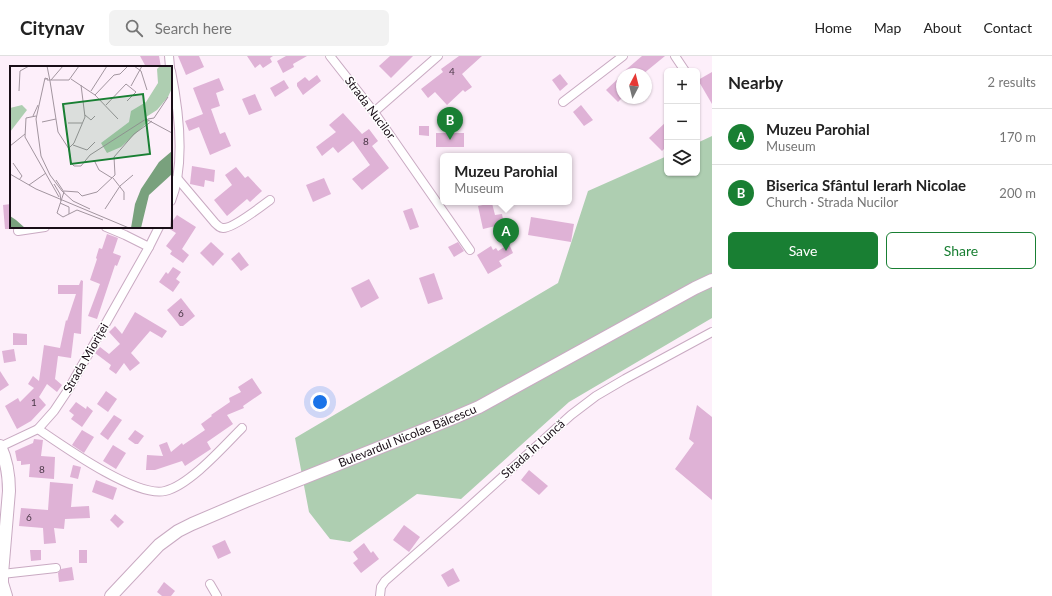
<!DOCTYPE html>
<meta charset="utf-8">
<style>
body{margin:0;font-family:Lato,sans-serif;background:#f2f2f2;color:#222}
.controls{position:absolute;right:12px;top:12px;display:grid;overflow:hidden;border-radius:6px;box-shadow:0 1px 3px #0004}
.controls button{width:36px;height:36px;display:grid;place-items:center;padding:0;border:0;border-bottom:1px solid #e0e0e0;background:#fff;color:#222;font:20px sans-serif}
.compass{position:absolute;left:616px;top:12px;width:36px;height:36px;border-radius:50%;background:#fff;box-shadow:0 1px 3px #0004;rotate:7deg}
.you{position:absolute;left:320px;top:346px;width:14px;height:14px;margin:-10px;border:3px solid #fff;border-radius:50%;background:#1a73e8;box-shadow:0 0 0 6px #1a73e833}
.badge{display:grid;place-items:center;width:26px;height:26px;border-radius:50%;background:#197f33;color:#fff;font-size:13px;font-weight:700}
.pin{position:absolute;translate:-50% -33px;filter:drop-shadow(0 1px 2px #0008)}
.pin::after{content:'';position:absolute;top:21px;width:14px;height:12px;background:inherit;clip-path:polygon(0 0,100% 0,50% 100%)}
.popup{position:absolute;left:440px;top:97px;width:132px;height:52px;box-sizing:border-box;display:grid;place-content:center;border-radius:6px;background:#fff;filter:drop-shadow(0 1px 3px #0005);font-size:13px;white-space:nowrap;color:#767676}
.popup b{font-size:15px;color:#222}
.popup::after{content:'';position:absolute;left:50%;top:100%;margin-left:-8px;border:8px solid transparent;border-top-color:#fff}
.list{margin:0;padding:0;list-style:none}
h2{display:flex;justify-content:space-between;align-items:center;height:52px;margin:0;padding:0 16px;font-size:17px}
h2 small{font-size:13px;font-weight:400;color:#767676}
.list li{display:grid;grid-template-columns:26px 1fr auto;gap:12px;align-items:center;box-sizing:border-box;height:56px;padding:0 16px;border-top:1px solid #e0e0e0}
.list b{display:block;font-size:15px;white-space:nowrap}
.list p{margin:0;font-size:13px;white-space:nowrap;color:#767676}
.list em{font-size:13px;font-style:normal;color:#767676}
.actions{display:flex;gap:8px;padding:12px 16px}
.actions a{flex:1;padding:9px 0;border:1px solid #197f33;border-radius:6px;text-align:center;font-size:14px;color:#197f33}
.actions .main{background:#197f33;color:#fff}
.icon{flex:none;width:22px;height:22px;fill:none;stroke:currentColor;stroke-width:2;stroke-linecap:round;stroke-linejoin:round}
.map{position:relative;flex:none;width:712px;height:540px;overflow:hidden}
header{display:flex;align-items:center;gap:24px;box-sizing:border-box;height:56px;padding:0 20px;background:#fff;border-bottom:1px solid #e0e0e0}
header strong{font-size:19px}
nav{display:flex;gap:22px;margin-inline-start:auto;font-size:14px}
.search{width:280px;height:36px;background:#f2f2f2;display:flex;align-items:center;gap:10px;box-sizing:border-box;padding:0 14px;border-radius:6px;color:#767676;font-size:15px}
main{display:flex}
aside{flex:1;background:#fff}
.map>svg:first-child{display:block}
.green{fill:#aeceb1}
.building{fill:#dfb2d6}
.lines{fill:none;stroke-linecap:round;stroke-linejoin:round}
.street-casing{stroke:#c9aac2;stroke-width:10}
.secondary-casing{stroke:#c9aac2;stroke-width:14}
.street{stroke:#fff;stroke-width:8}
.secondary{stroke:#fff;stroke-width:12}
.labels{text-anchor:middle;stroke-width:3;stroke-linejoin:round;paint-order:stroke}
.number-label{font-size:10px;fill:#4a3747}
.street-label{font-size:12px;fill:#190e17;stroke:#fff}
.inset-road{fill:none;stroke:#a2959f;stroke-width:1}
.view{fill:#197f33;fill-opacity:0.15;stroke:#197f33;stroke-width:2}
.inset-edge{fill:none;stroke:#190e17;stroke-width:2}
</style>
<header>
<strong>Citynav</strong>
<div class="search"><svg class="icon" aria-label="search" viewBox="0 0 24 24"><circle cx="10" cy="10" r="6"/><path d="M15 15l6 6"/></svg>Search here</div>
<nav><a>Home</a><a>Map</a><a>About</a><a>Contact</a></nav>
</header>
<main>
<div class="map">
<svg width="712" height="540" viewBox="0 0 712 540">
<rect width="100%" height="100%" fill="#fdeffa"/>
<path class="green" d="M712,80v182l-143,84 -108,97 -44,-5 -67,48 -20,-3 -21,-27 -14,-74 263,-155 30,-92 79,-35v17h30v-30z"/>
<g class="building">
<path d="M140,0h19l2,11h-15z"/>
<path d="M178,0h21l5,11 -18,8z"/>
<path d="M247,0h26l-3,2 2,4 -9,6 -3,-4 -5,4z"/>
<path d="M286,0h21l-14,8 1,3 -11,6 -6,-12z"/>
<path d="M390,0h23l-22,22 -12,-12z"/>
<path d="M459,0h23l-20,18 10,13 -7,5 -2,-2 -16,15 -12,-13 -7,6 -7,-9 22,-17 -2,-3z"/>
<path d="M642,0h23l-22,18h-22z"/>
<path d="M712,16v32l-14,-24z"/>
<path d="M560,18l8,10 -8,7 -8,-11z"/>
<path d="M317,19l4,6 -18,14 -6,-9v-3l8,-6 4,4z"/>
<path d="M622,19v23l-4,4 -12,-12z"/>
<path d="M219,22l5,12 -8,3 4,13 -9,3 9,25 5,-2 6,14 -21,9 -11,-28 -10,4 -4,-10 18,-7 -10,-26z"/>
<path d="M284,24l5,8 -14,9 -5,-9z"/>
<path d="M255,38l7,16 -13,5 -7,-16z"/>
<path d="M581,49l12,15 -9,6 -11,-14z"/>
<path d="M343,57l19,21 7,-5 9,12 -6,5 17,22 -27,22 -10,-11 18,-14 -17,-24 -15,12 -5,-6 -11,9 -6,-9 20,-15 -7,-7z"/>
<path d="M667,65v25l-5,5 -13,-13z"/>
<path d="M419,70h10v10l-10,-1z"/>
<rect x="436" y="77" width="28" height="14"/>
<path d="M192,110l23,4 -1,12 -9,-2 -1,7 -14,-3z"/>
<path d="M236,111l9,11 3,-2 14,15 -12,11 -3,-3 -20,17 -13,-16 18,-15 -7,-10z"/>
<path d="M324,122l7,16 -18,8 -7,-17z"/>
<path d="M492,147l3,12 7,-1 2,10 -21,5 -5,-23z"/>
<path d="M11,148v25h-6l-2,-24z"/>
<path d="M412,152l7,19 -9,3 -7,-19z"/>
<path d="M177,159l19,12 -14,22 7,6 -6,8 -13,-9 2,-3 -6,-5 10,-13 -8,-5 3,-1v-4z"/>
<path d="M531,161l43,7 -3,18 -43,-7z"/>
<path d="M107,178l11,4 -5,15 8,3 -4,10 -2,-1 -18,54 -9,-3 12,-32 -10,-4 7,-21 -1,-1 3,-10 3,1z"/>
<path d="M211,186l13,12 -11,12 -13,-13z"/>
<path d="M458,186l6,9 -10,6 -6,-10z"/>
<path d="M509,188l4,9 -14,8 3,5 -14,8 -11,-19 14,-9 2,4 3,-2 2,3z"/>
<path d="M239,196l10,13 -8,6 -10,-12z"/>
<path d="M173,211l8,5 -5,7 4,3 -7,10 -14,-10 7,-10 2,2z"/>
<path d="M434,217l9,26 -15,5 -9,-26z"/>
<path d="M369,223l10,19 -18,10 -10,-20z"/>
<path d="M81,224l2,1 -2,53 -7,-1 -3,25 -13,-2 -3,23 7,6 -5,7 -10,-8 -8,13 7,8 -15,16 -14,8 -12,-23 13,-8 2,4 14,-14 -6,-4 5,-8 6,5 5,-36 16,3 6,-28 1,1 9,-27h-18v-9h21z"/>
<path d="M181,242l14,18 -12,10h-3l-13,-16z"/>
<path d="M135,256l32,19 -5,7 -12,-7 -19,22 9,10 -10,8 -6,-8 -8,11 -7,-5 2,-4 -16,-12 5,-6 9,7 11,-10 -11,-12 6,-6 7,8z"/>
<path d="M13,277l14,1v11h-14z"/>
<path d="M14,293l2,12 -12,2 -2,-12z"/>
<path d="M0,315l9,14 -9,6z"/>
<path d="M252,322l10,15 -19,13 1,2 -17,7 6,9 -26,18 4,7 -26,17 -3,-5 -27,9h-9l1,-15 16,1 -4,-11 8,-3 4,10 11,-9 1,2 22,-15 -4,-6 11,-8 -1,-1 19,-13 -1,-4 12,-6 -3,-5z"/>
<path d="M106,335l11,8 -9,13 -11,-8z"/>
<path d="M76,346l10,7 1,-3 6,5 -11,16 -11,-8 3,-4 -5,-4z"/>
<path d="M697,349l15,12v83l-37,-31 19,-26 -5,-4z"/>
<path d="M114,359l8,5 -14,20 -8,-6z"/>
<path d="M82,374l12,7 -10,16 -12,-8z"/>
<path d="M135,374l9,6 -6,8h-3l-7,-5z"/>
<path d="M34,383l9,1 -2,16 14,1 -1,22 -25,-2 1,-13 -9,1v-4h-4l-2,-10 18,-8z"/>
<path d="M113,389l13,8 -10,16 -13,-8z"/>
<path d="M73,409l8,2 -3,12 -8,-2z"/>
<path d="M529,414l19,16 -9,9 -18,-15z"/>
<path d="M96,424l21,8 -4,12 -21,-8z"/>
<path d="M50,426l23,2 -2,23 18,-1 1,12 -25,1 -1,10 -10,-1 2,15 -12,1 -1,-16 -24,-2 2,-18 27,2z"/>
<path d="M115,458l9,8 -6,6 -8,-8z"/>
<path d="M404,469l16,12 -11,15 -16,-12z"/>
<path d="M225,484l6,13 -13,6 -6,-13z"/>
<path d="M364,487l7,10 2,-2 6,8 -18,14 -8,-10 5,-4 -5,-7z"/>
<path d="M30,494h11v10l-10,1z"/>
<rect x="79" y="494" width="8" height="13"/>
<path d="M72,511l2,13 -15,2 -1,-9 3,-4z"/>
<path d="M453,512l7,13 -12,6 -7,-12z"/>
<path d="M164,526l11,9 -4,5h-9l-5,-4z"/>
</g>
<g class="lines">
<defs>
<g id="street">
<path d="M169,0l1,11"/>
<path d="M330,0l44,56 96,138"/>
<path d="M675,0l10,15"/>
<path d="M171,15c8,40 15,92 0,130"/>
<path d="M563,46l60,-46"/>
<path d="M374,56l64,-56"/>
<path d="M177,122l38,45c3,3 5,5 8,5 9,1 39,-22 47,-28"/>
<path d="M106,171l19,8 24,12"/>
<path d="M18,175l27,-4"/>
<path d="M38,373c25,17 98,69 127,62 25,-6 59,-45 77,-63"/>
<path d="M0,391l38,-18 16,-18 14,-21 81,-143 10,-20"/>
<path d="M2,518l54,-6"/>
<path d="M210,528l7,12"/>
<path d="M380,540l1,-9 4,-6 73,-64 113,-102 25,-19 29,-17 87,-47"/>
</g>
<g id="secondary">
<path d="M0,390c7,15 9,29 9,45l-7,83v9l4,13"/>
<path id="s1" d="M111,540l48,-51 19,-14 14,-7 54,-23 205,-82 28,-12 216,-119 17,-8"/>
</g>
</defs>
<use href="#street" class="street-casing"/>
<use href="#secondary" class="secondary-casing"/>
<use href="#street" class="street"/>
<use href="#secondary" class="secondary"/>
</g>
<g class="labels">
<g class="number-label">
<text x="452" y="19">4</text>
<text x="366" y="89">8</text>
<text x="181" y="261">6</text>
<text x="34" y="350">1</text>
<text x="42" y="417">8</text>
<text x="29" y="465">6</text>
</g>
<g class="street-label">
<text transform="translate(370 52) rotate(53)" y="4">Strada Nucilor</text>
<text transform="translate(86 302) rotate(-60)" y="4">Strada Mioriței</text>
<text dy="4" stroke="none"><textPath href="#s1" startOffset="342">Bulevardul Nicolae Bălcescu</textPath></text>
<text transform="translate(533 393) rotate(-42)" y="4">Strada În Luncă</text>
</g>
</g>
<g transform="translate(10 10)">
<rect width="162" height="162" fill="#fdeffa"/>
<path d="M150,0h12v22l-4,9 -11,13 -11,7 3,4 -28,26 -14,6 -6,-10 28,-21 2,-11 15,-9 12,-19 -1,-14zM12,39l5,5 -17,22v-24z" fill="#aeceb1"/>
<path d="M162,85v23l-23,21 -8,33h-10l4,-24 6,-15 18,-27zM0,150l6,4 9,8h-15z" fill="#79a17d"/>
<path class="inset-road" d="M37,0l3,15M124,0l7,5 6,19M35,13h3l-3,-1 -9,41 5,37 9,19 12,16 11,10 17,8M61,13l24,16 23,24M37,14h22l10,-14M41,14l12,-14M40,15l8,51 11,17 2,14 3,3h7l9,-11 56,-36 26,14M121,20l11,-20M9,25l1,-20 9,-5M81,25l16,-25M85,29l19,-20 6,-1 8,-8M96,39l20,-21 10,8 -9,9M75,49l6,5 4,-4M23,50l5,-11M26,50l-10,2 -1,19 34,60M138,53l6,-1 14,-21M32,56l14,-3M58,57h14M63,79l14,5 8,-8M0,80l15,-12M59,82l5,-5 11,-26 -4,-32M84,94l5,10 13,8M3,97l9,13 -3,4M0,108l26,15 93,39M103,112l11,14v8M46,114l8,12 -7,21 6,4 6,-3M44,118l6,10 1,7M19,119l17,-12M54,125l14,1 4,4 15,-4 18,-17 -1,-18 20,-23 18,-13M50,137l9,4v7M95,143l15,-23 13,-11M59,148l8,-4 26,10M161,162l1,-24"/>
<path class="view" d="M133,28l7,60 -79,10 -8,-60z"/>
<rect width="162" height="162" class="inset-edge"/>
</g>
</svg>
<div class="controls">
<button>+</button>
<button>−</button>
<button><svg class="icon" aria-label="layers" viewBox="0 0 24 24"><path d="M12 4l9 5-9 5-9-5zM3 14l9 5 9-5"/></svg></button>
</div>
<svg class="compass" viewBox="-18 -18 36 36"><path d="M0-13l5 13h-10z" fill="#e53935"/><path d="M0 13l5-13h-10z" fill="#767676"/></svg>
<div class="you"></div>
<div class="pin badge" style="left:506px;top:195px">A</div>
<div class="popup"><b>Muzeu Parohial</b>Museum</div>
<div class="pin badge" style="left:450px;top:84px">B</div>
</div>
<aside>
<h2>Nearby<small>2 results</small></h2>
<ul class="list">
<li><span class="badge">A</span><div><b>Muzeu Parohial</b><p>Museum</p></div><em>170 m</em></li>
<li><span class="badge">B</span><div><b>Biserica Sfântul Ierarh Nicolae</b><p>Church · Strada Nucilor</p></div><em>200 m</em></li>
</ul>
<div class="actions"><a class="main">Save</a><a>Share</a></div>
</aside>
</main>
